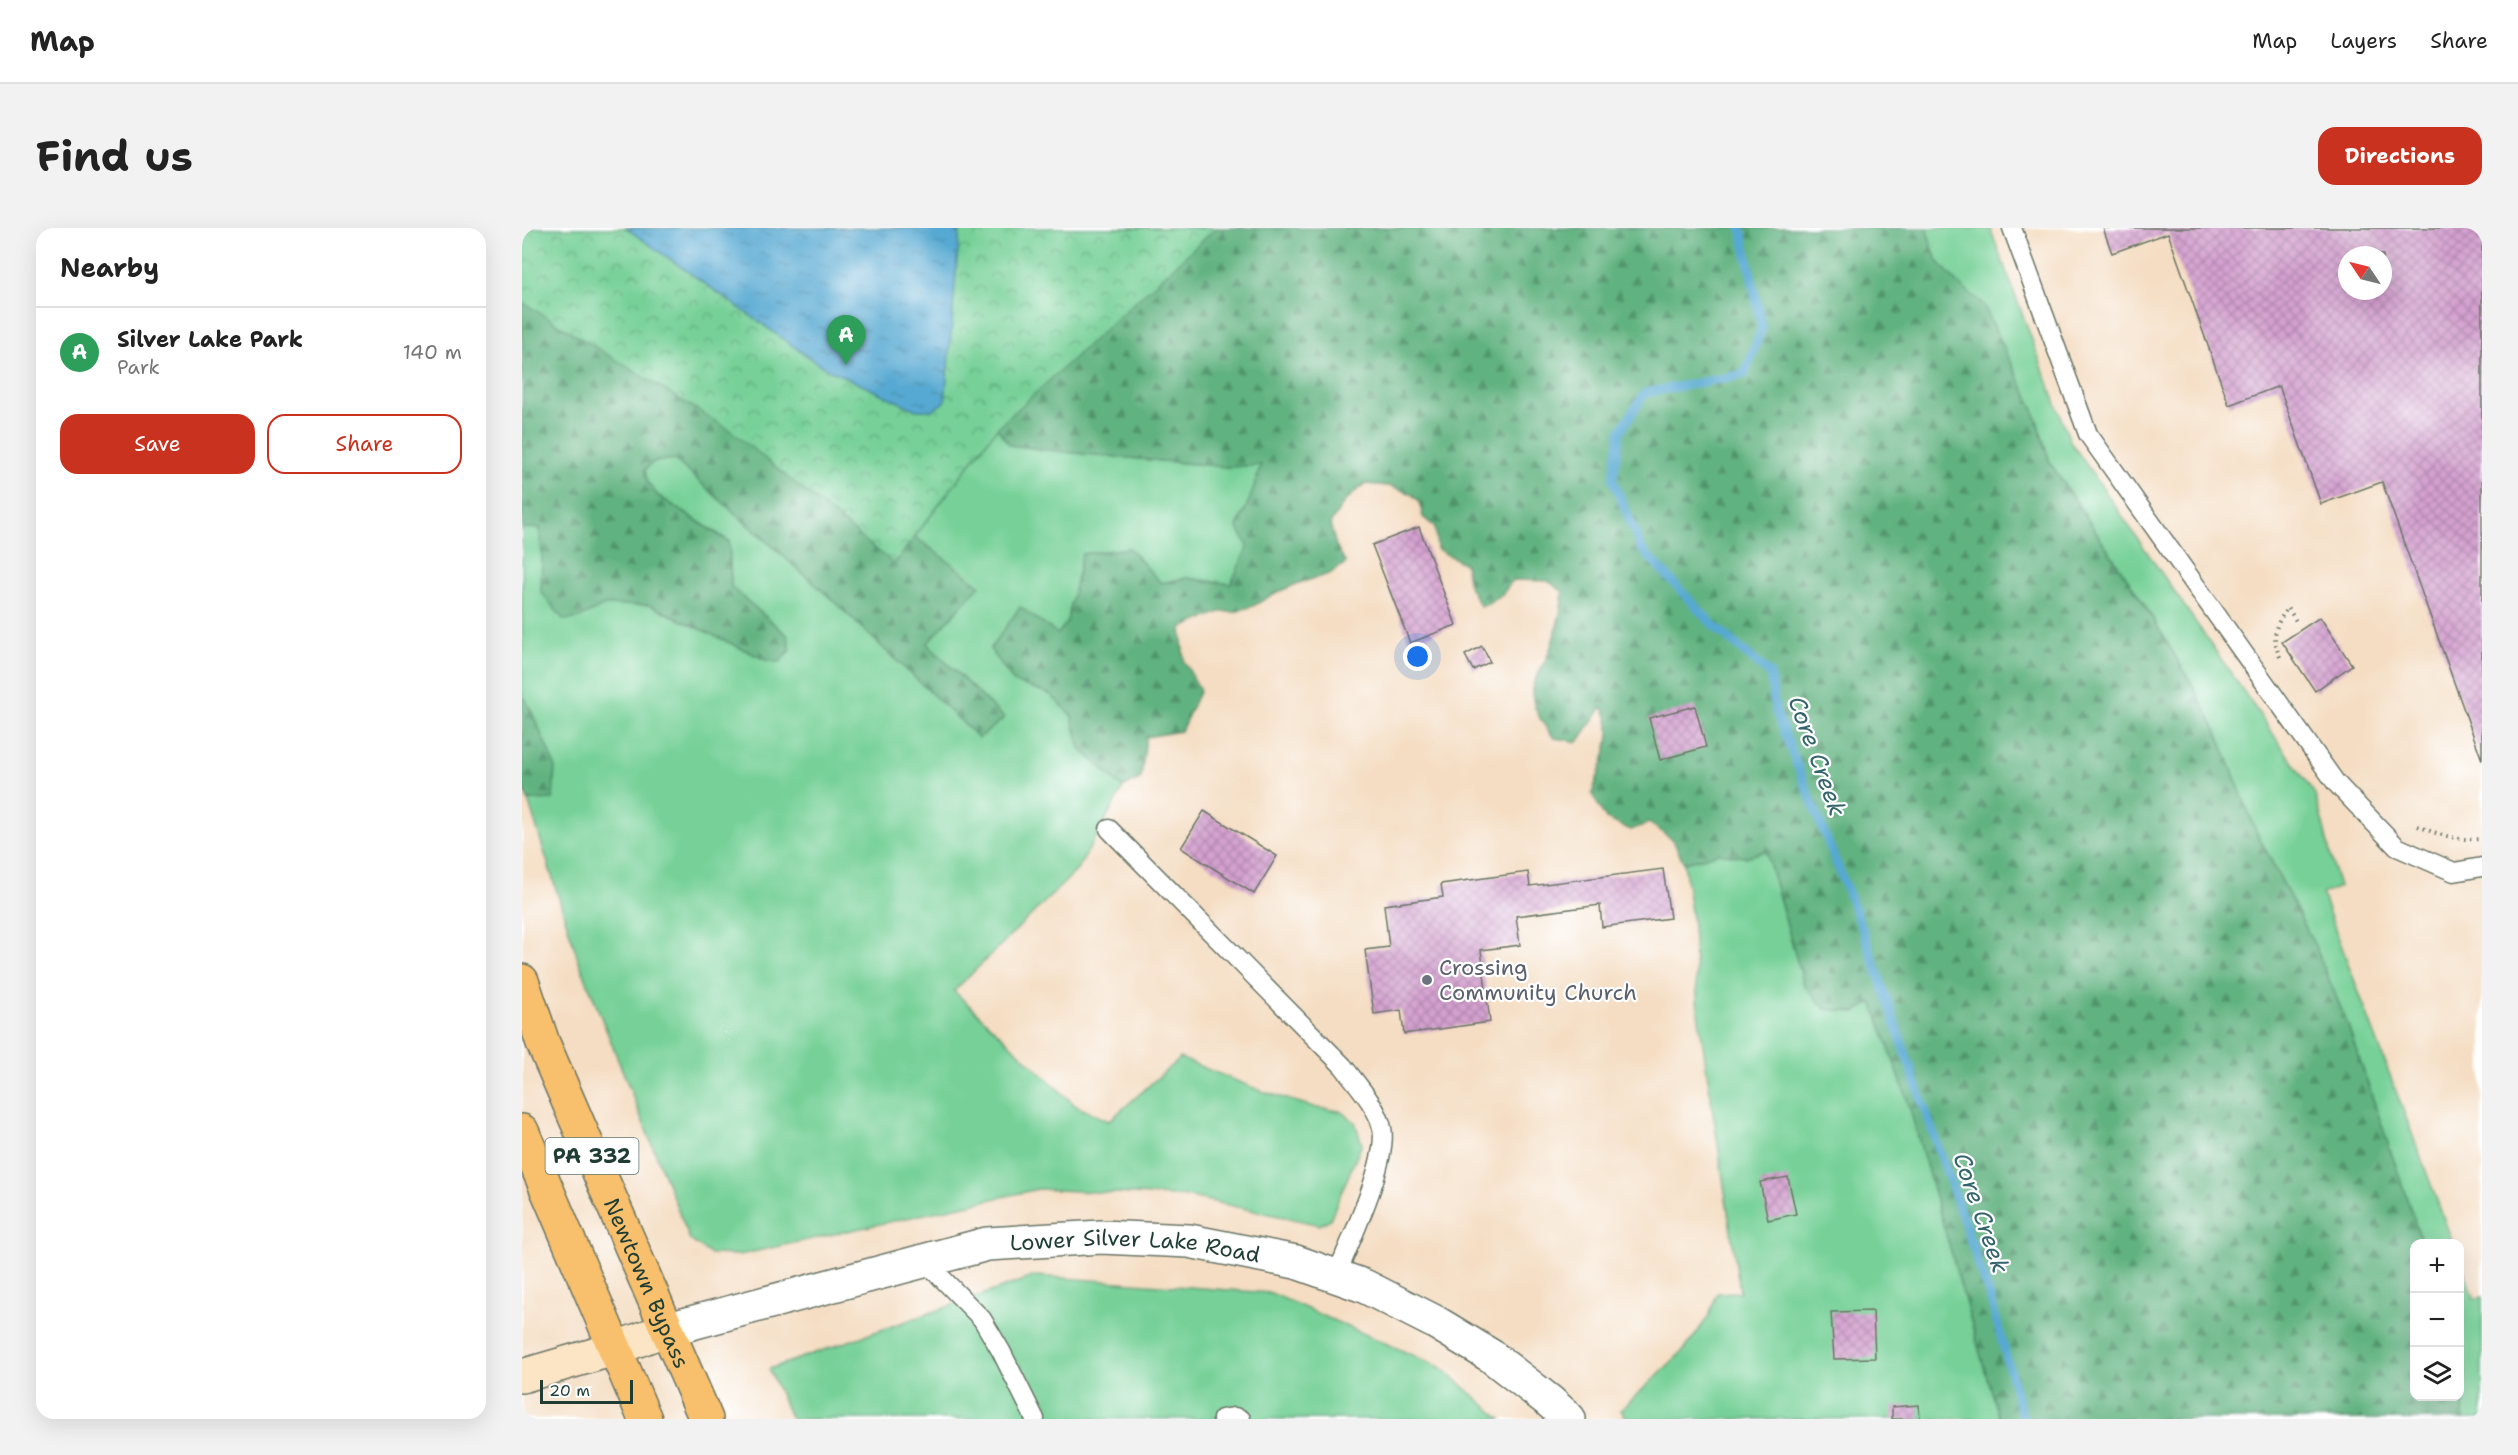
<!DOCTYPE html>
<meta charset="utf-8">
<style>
body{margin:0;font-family:"Shantell Sans",sans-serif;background:#f2f2f2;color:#222}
.controls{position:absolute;right:18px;bottom:18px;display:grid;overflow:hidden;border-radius:12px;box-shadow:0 6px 24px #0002}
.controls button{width:54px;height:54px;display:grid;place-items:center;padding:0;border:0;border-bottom:2px solid #e0e0e0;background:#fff;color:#222;font:30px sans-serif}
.compass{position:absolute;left:1816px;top:18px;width:54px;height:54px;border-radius:50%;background:#fff;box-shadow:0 6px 24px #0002;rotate:305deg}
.scale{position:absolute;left:18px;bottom:15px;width:93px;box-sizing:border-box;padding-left:6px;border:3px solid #1f3d34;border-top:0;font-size:16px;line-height:21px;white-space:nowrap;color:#1f3d34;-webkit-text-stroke:4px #fff;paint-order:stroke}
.you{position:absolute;left:896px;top:429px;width:21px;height:21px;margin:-15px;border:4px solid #fff;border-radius:50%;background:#1a73e8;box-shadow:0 0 0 9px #1a73e833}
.badge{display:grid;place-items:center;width:39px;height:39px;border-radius:50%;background:#c8321e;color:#fff;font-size:20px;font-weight:700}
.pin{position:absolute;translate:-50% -50px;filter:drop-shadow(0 2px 3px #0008)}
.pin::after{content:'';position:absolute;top:32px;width:21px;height:18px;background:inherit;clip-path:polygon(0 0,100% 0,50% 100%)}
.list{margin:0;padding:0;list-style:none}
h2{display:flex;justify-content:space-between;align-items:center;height:78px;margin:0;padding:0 24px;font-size:26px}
h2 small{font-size:20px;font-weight:400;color:#767676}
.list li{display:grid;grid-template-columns:39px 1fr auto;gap:18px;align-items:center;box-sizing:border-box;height:90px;padding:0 24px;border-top:2px solid #e0e0e0}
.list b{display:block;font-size:22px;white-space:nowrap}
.list p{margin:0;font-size:20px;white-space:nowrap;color:#767676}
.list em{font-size:20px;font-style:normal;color:#767676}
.actions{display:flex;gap:12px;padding:18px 24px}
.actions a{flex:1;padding:14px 0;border:2px solid #c8321e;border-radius:18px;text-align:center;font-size:21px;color:#c8321e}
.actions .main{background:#c8321e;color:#fff}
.icon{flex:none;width:33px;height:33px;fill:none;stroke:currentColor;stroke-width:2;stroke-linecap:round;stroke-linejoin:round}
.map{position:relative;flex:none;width:1960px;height:1191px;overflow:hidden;border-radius:18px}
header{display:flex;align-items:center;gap:36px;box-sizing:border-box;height:84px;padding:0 30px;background:#fff;border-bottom:2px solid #e0e0e0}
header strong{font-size:28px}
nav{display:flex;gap:33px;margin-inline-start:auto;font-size:21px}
.intro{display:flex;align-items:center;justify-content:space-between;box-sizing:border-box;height:144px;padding:0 36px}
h1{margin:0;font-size:42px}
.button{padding:15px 27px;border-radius:18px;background:#c8321e;color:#fff;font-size:21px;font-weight:700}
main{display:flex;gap:36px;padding:0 36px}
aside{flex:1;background:#fff;border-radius:18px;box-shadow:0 6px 24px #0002}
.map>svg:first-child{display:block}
.grass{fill:#76d097;stroke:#4a8666;stroke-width:1.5}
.forest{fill:url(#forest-firs);stroke:#40785a;stroke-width:1.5}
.park{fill:url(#park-crowns);stroke:#4a8666;stroke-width:1.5}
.water{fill:url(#water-ripples);stroke:#3b7383;stroke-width:1.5}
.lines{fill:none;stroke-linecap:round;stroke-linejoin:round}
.stream{stroke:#57a9d2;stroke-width:9}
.building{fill:url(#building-cross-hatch);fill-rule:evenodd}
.service-casing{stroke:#6a7566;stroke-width:21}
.minor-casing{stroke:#6a7566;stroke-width:36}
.secondary-casing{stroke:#6a7566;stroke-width:36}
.trunk-casing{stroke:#6a7566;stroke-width:36}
.path{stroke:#6a7566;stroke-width:4;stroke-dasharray:1.5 4.5;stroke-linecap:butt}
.service{stroke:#fff;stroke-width:18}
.minor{stroke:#fff;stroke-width:33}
.secondary{stroke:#fce5c4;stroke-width:33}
.trunk{stroke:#f8bf6c;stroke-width:33}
.worship-dot{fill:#6b7280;stroke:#fff;stroke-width:2}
.labels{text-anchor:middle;stroke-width:4.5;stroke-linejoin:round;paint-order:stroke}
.shield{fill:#fff;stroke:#627771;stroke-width:1.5}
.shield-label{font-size:21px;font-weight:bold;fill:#1f3d34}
.worship-label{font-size:22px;fill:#5b616d;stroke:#fff;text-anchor:start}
.street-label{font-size:22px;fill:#1f3d34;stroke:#fff}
.water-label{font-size:24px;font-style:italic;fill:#33636b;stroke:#fff}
</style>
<header>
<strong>Map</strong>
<nav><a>Map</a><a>Layers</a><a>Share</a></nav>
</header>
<div class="intro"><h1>Find us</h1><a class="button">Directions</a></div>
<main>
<aside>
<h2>Nearby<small></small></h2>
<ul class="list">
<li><span class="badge" style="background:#2e9e5b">A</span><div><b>Silver Lake Park</b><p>Park</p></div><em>140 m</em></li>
</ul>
<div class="actions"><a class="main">Save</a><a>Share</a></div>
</aside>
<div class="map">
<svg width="1960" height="1191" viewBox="0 0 1960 1191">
<defs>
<pattern id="forest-firs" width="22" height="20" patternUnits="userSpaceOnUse" patternTransform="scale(1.5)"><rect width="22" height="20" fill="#60b280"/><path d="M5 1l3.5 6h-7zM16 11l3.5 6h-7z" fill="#4f926a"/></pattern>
<pattern id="park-crowns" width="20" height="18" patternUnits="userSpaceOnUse" patternTransform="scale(1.5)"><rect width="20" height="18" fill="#76d097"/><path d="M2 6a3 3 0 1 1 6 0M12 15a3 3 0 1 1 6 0" fill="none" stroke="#60aa7c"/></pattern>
<pattern id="water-ripples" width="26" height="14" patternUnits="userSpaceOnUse" patternTransform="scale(1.5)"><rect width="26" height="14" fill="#57a9d2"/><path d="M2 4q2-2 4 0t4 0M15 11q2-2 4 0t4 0" fill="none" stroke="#478bab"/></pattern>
<pattern id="building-cross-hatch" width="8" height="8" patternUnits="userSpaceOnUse" patternTransform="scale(1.5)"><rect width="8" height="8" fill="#d5a1d0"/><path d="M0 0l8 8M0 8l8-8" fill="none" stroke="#ac84aa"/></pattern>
</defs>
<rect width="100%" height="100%" fill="#fff"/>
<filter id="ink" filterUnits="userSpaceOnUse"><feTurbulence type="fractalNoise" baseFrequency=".0167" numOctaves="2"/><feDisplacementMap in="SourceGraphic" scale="12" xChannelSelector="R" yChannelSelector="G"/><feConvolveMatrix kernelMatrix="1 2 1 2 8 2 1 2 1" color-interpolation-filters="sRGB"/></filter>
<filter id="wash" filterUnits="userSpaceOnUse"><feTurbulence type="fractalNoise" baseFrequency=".008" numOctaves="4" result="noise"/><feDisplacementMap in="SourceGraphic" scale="24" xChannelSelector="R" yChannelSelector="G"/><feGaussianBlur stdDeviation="1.35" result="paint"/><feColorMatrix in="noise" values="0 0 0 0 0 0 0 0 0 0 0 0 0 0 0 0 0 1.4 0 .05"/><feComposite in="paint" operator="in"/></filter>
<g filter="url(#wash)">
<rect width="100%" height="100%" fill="#f4ddc2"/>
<g class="grass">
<path d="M1404,0h64l80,213 244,352c11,31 15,63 25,94l-17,7 131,349h-31l-75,-220 -32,-77 -59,-115 -39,-99 -24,-46 -49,-82 -94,-141 -17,-55 -50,-104 -27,-22 -20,-23z"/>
<path d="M475,200l13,17 54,7 164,15 33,-3 -11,35 -13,27 11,20 -17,38 -45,-6 -25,5 -32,-35 -46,6 -16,68 -9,13 -8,59 22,22 8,32 43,40 -45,81 -124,122 122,115 33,15 71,-63 84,34 53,16 23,3 15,11 7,22 -32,75 -10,6 -129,-28 -153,-8 -299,66 -29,-1 -20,-14 -112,-281 -50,-159 25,-1 -22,-89 -9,-16v-166h18l2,28 37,62 25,-13h46l118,56 20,-25 -57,-49 -2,-46 -72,-46 -10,-13 -2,-12 8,-8 21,-3 153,136 152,143 25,-20 -77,-74 -13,-106z"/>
<path d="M1244,623l38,134 51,27 17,-10 34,93 93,324h-371l-7,-9 64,-61 24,-33 8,-23 23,-1 -42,-280 -5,-86 -9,-63 35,-10 26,4z"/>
<path d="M1938,1032l15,39 7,-2v122h-19l2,-47 -5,-14z"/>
<path d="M514,1048l235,17 171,75 59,51h-710l-22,-50z"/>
</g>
<g class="forest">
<path d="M528,0h876l10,31 20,23 27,22 50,104 17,55 94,141 49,82 24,46 39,99 59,115 32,77 75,220 -8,1v152h46v-38l5,14 -2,47h-464l-93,-324 -34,-93 -17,10 -30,-3 -21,-24 -38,-134 -21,6 -26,-4 -35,10 -11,-23 -24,-17 -18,7 -25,-11 -14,-25c7,-25 28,-64 10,-87l-24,35 -24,-4c-11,-13 -23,-30 -22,-49 1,-9 10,-21 14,-30 9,-21 15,-44 17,-67l-15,-11 -35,-1 -12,16 -20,11 -12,-21 -4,-22 -28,-15 -2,-22 -12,-10 -4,-16 -9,-8 -21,-7 -25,-2 -20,18 -14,22 6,22 10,17 -17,11 -30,9 -26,11 -18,11 -20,7h-15l-39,16 3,33 16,29 -19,41 -35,6 -5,41 -18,10 -43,-40 -8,-32 -22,-22 -36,-12 -24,-33 30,-42 38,27 9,-12 15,-68 47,-6 32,35 25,-5 45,6 17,-38 -11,-19 13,-28 11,-34 -33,2 -164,-15 -54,-7 -13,-17z"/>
<path d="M0,47l250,155 208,155 -53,59 77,74 -25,20 -152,-143 -153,-136 -21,3 -8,8 2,12 10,13 72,47 2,45 57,49 2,14 -10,12 -12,-1 -118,-56h-46l-25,13 -15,2 -23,-28 1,-36 -2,-28h-18z"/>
<path d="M0,466l9,16 24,56 -2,33 -25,1 -6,-15z"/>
</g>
<path class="park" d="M0,0h694l-219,200 -103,136 -164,-134 -208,-128z"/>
<path class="water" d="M104,0h334l-15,173 -12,9h-17l-93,-43z"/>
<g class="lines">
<path class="stream" d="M1219,0l21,99 -17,47 -100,19 -25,39 -7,48 28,68 73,78 56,48 6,38 85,213 130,375 32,119"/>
</g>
<g id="blocks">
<g class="building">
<path d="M1581,0h379v532l-100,-278 -61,22 -42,-118 -50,19 -61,-172 -56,20zM1825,27h36v36h-36z"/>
<path d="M897,299l37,98 -46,18 -38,-98z"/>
<path d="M1798,389l32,48 -37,26 -33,-49z"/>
<path d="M960,418l8,16 -17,8 -8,-15z"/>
<path d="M1173,478l11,41 -46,13 -11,-42z"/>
<path d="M682,583l73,45 -23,38 -73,-46z"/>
<path d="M1141,641l7,49 -68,9 -2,-22 -84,11 4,29 -39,5 9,72 -86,12 -3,-24 -27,4 -9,-64 24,-3 -5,-42 59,-8 -2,-13 87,-12 2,14z"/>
<path d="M1266,949l8,37 -28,6 -8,-38z"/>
<path d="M1351,1083l2,47 -41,1 -3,-47z"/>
<path d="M1397,1177l1,14h-28v-12z"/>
</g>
</g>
</g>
<g filter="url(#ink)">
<use href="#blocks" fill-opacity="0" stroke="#6a7566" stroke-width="1.5"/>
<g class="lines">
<defs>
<g id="service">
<path d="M1490,0l76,206 248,349 61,64 57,25 28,-5"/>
<path d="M587,601l234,237c12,16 35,41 39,62 7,32 -33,116 -46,148"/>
<path d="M403,1033l57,58 19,32 34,68"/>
<path d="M700,1191l13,-2 6,2"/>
</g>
<g id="minor">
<path id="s1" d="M143,1102l322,-86 114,-7 88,4 107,21 68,24 71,36 56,34 58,45 20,18"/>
</g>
<path id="secondary" d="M0,1148l92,-27 51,-19"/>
<g id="trunk">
<path id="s2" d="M0,753l21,62 163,376"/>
<path d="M0,903l123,288"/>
</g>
</defs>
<use href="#service" class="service-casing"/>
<use href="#minor" class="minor-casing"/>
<use href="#secondary" class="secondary-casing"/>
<use href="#trunk" class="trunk-casing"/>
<g class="path">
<path d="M1758,429c-9,-20 -5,-33 8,-49l8,13"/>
<path d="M1896,598c21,9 41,15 64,13"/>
</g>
<use href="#service" class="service"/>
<use href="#minor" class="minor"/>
<use href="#secondary" class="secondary"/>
<use href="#trunk" class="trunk"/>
</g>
</g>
<circle class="worship-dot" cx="905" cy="752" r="6"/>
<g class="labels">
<rect class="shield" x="23.5" y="910" width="93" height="36" rx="4.5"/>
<g class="shield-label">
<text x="70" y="935">PA 332</text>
</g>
<g class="worship-label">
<text x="917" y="747">Crossing<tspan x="917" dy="25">Community Church</tspan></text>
</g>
<g class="street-label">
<text dy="8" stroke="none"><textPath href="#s1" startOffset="482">Lower Silver Lake Road</textPath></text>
<text dy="8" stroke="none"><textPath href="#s2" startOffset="327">Newtown Bypass</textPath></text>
</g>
<g class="water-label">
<text transform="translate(1295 528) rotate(70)" y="8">Core Creek</text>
<text transform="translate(1459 985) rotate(71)" y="8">Core Creek</text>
</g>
</g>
</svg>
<div class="controls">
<button>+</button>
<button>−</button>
<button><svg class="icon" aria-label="layers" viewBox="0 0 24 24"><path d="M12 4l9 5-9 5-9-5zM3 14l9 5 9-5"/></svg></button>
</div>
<svg class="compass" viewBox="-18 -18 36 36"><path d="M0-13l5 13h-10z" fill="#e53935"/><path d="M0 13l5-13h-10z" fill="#767676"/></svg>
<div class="scale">20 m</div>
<div class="you"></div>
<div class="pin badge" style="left:324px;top:137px;background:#2e9e5b">A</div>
</div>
</main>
